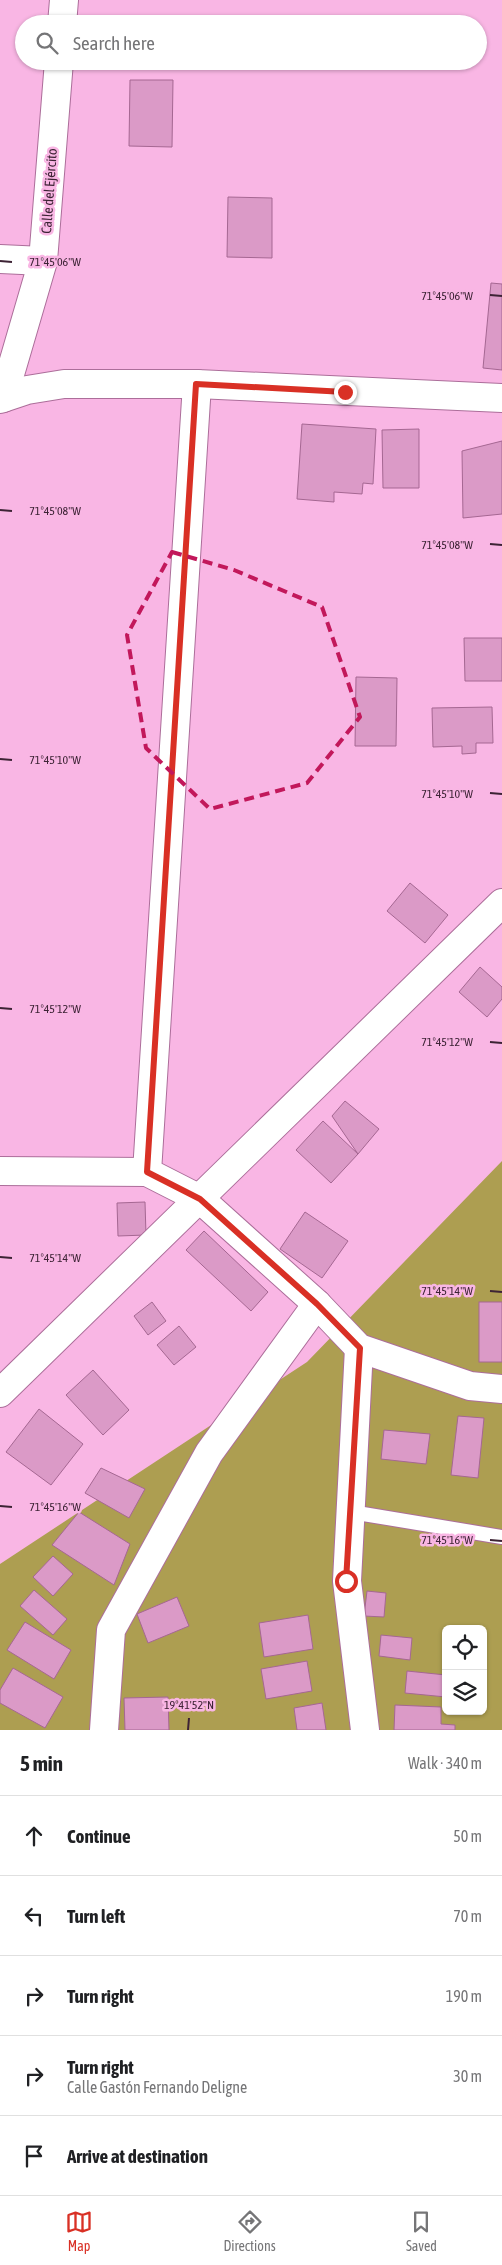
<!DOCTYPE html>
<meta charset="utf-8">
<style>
body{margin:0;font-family:"Asap Condensed",sans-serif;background:#f2f2f2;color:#202124}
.controls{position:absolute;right:15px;bottom:15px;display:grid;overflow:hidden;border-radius:8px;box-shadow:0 1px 4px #0004}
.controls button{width:45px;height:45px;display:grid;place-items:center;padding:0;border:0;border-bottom:1px solid #e0e0e0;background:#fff;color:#202124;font:25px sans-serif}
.stop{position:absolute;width:15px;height:15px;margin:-11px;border:4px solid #d93025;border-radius:50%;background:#fff}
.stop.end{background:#d93025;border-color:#fff;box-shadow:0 1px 5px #0008}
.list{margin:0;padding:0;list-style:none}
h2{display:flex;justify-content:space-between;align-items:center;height:65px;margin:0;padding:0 20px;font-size:21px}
h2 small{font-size:16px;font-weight:400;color:#757577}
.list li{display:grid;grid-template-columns:32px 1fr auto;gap:15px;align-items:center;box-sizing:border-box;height:80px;padding:0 20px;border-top:1px solid #e0e0e0}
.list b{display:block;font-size:19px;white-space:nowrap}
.list p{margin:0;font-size:16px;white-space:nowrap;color:#757577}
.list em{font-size:16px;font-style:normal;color:#757577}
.icon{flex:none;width:28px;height:28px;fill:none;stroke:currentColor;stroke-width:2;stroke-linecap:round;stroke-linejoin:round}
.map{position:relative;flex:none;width:502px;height:1730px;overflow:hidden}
.search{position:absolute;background:#fff;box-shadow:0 1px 4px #0004;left:15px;right:15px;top:15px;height:55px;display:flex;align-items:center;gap:12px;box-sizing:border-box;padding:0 18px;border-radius:28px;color:#757577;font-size:19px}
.sheet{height:465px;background:#fff}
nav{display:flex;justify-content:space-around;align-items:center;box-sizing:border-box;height:70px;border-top:1px solid #e0e0e0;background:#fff;font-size:14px;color:#757577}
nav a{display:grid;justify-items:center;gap:2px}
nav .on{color:#d93025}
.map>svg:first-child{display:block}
.green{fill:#ad9e51;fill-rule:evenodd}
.building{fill:#db9ac7;stroke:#a56792}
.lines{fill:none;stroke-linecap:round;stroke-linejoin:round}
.service-casing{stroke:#ac6e9a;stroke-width:16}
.minor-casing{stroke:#ac6e9a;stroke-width:30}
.tertiary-casing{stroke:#ac6e9a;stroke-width:30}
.service{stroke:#fff;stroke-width:14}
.minor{stroke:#fff;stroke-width:28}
.tertiary{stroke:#fff;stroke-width:28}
.route{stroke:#d93025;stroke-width:6}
.marked{fill:none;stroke:#c2185b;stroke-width:4;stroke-dasharray:10 6;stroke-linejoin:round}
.ticks{fill:none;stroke:#3d2335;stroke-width:2}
.labels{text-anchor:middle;stroke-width:5;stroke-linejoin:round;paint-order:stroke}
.street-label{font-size:14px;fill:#3d2335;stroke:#f9b6e4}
.ticks-label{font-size:12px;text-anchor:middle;fill:#3d2335;stroke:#f9b6e4;stroke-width:5;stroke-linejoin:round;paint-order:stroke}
</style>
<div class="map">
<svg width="502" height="1730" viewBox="0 0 502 1730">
<rect width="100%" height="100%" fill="#f9b6e4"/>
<path class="green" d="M502,1161v569h-502v-166l307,-202zM446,1629h37v82h-37z"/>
<g class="building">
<path d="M130,80h43l-1,67 -43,-1z"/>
<path d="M228,197l44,1v60l-45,-1z"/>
<path d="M491,283l11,1v86l-19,-2z"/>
<path d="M302,424l74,5 -3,55 -10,-1 -1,11 -28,-2v10l-37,-3z"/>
<path d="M419,429v59h-36l-1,-58z"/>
<path d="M502,441v73l-39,4 -1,-67z"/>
<path d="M464,638h38v43h-37z"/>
<path d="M356,677l41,1 -1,68h-41z"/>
<path d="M492,707l1,36h-17v10l-14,1v-8l-29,1 -1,-39z"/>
<path d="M410,883l38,32 -23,28 -38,-32z"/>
<path d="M480,967l22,20v12l-15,18 -28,-25z"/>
<path d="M345,1101l34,28 -21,25 -26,-38z"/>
<path d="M323,1121l35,33 -27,29 -35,-33z"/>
<path d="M145,1202l1,33 -28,1 -1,-33z"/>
<path d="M305,1212l43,29 -26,37 -42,-29z"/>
<path d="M204,1231l64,61 -17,19 -65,-61z"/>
<path d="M152,1302l14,19 -18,14 -14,-19z"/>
<rect x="479" y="1302" width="23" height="60"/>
<path d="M179,1326l17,21 -22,18 -17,-20z"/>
<path d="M93,1370l36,40 -26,25 -37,-40z"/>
<path d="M39,1409l44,35 -32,41 -45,-33z"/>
<path d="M458,1416l26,2 -6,60 -27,-3z"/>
<path d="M384,1430l46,4 -4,30 -45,-5z"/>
<path d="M101,1468l44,21 -16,29 -44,-25z"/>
<path d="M79,1512l51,32 -16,41 -62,-40z"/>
<path d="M53,1556l20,18 -20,22 -20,-19z"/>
<path d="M34,1590l33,29 -14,16 -33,-29z"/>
<path d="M367,1591l19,2 -2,24 -20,-1z"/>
<path d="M177,1597l12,29 -41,17 -11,-29z"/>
<path d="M308,1615l5,34 -49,8 -5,-34z"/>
<path d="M25,1622l46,28 -17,29 -47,-29z"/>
<path d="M381,1635l31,3 -2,22 -31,-4z"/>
<path d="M307,1661l5,30 -46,8 -5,-30z"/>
<path d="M13,1668l50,29 -18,31 -45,-25v-13z"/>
<path d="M407,1671l39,4v22l-41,-4z"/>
<path d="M168,1697l1,33h-44l-1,-32z"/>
<path d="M322,1703l4,27h-29l-3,-22z"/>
<path d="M395,1705l46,2v17l14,1v5h-61z"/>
</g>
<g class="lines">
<defs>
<path id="service" d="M351,1512l151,25"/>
<g id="minor">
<path d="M62,24l2,-24"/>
<path d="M0,259l43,2"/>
<path d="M197,384l-50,788 53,27 117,105 42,44 111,38 32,3"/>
<path d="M3,398l40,-137 16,-200"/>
<path d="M0,1171l147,1"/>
<path d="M359,1348l-12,233 18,149"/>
<path d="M104,1730l7,-100 98,-177 108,-149"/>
</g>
<g id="tertiary">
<path d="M0,399l27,-9 37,-6h133l305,14"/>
<path d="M0,1393l502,-490"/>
</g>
</defs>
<use href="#service" class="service-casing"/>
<use href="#minor" class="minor-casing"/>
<use href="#tertiary" class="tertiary-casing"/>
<use href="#service" class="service"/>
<use href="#minor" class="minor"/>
<use href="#tertiary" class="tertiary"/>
</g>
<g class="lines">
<path class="route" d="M345,392l-149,-8 -49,788 53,27 117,105 43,44 -14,233"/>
</g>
<path class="marked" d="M172,552l62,18 88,37 38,110 -53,66 -97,26 -64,-61 -19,-113z"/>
<path class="ticks" d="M0,261l12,1M490,295l12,1M0,510l12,1M490,544l12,1M0,759l12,1M490,793l12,1M0,1008l12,1M490,1042l12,1M0,1257l12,1M490,1291l12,1M0,1506l12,1M490,1540l12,1M188,1730l1,-12"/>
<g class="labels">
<g class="street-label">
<text transform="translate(49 191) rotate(-86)" y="5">Calle del Ejército</text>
</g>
</g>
<g class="ticks-label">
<text x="55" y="266">71°45'06"W</text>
<text x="447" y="300">71°45'06"W</text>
<text x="55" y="515">71°45'08"W</text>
<text x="447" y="549">71°45'08"W</text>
<text x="55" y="764">71°45'10"W</text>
<text x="447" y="798">71°45'10"W</text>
<text x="55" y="1013">71°45'12"W</text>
<text x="447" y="1046">71°45'12"W</text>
<text x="55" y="1262">71°45'14"W</text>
<text x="447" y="1295">71°45'14"W</text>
<text x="55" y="1511">71°45'16"W</text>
<text x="447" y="1544">71°45'16"W</text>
<text x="189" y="1709">19°41'52"N</text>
</g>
</svg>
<div class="controls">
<button><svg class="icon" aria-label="locate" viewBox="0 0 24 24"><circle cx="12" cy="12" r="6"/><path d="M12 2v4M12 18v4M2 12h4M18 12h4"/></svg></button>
<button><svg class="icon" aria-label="layers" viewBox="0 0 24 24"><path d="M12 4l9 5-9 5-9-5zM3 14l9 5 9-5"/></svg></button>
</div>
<div class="stop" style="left:346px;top:1581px"></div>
<div class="stop end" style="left:345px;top:392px"></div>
<div class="search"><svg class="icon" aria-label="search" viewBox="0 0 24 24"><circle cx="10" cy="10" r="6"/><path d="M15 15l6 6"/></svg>Search here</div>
</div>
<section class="sheet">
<h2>5 min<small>Walk · 340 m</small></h2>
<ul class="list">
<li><svg class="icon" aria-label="ahead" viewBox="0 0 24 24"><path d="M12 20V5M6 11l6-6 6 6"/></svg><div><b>Continue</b></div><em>50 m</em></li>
<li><svg class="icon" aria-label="left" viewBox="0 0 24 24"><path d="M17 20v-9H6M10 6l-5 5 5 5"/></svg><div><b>Turn left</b></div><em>70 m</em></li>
<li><svg class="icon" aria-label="right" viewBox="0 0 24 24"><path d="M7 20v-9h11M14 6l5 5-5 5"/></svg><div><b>Turn right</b></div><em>190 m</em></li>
<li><svg class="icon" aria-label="right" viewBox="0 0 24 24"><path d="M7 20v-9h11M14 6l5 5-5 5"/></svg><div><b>Turn right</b><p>Calle Gastón Fernando Deligne</p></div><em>30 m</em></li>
<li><svg class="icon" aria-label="arrive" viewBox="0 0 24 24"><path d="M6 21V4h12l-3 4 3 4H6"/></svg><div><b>Arrive at destination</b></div></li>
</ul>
</section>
<nav>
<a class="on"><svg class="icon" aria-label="map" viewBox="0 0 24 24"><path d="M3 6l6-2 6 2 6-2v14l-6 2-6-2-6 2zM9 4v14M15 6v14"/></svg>Map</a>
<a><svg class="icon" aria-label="directions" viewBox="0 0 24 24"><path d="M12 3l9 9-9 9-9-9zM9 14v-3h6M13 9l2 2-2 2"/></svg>Directions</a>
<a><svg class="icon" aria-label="saved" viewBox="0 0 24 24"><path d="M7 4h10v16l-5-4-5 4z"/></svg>Saved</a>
</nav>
